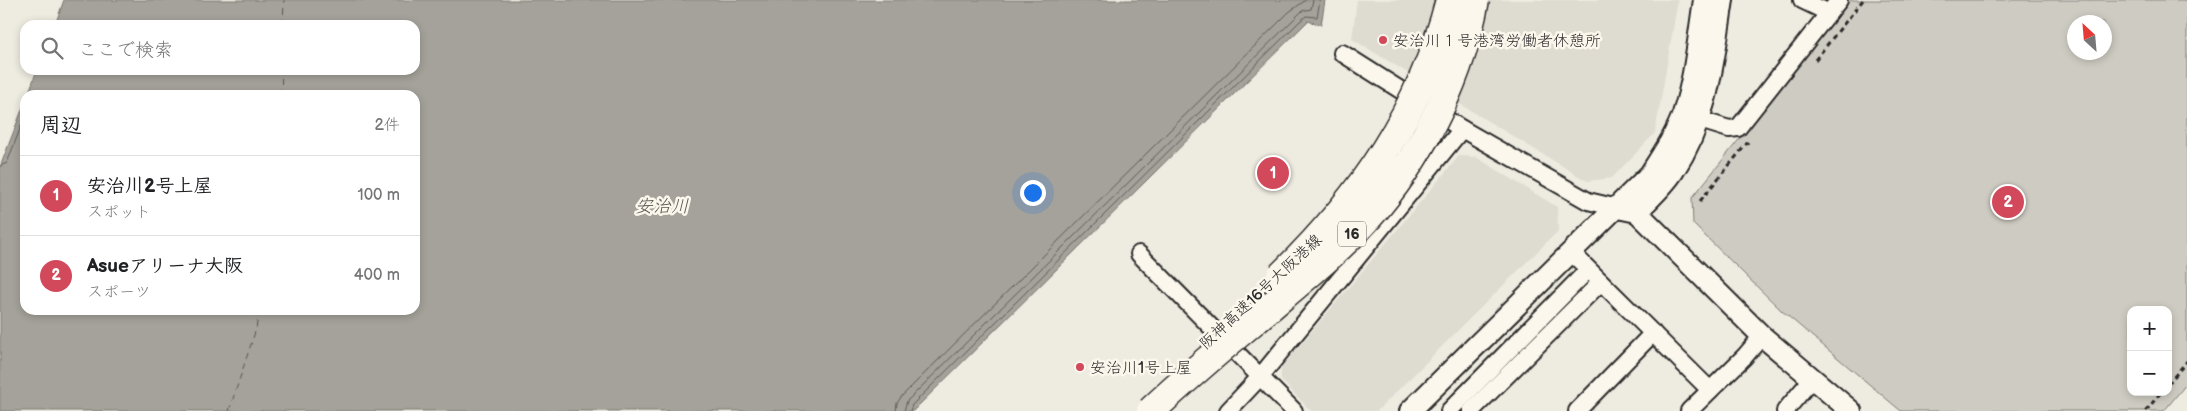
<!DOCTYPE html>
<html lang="ja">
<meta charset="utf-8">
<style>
body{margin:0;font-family:"Balsamiq Sans","Klee One",sans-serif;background:#f6f6f6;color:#202124}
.controls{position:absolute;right:15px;bottom:15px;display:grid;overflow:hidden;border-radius:10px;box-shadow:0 2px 8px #0003}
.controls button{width:45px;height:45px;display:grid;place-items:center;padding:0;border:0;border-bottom:1px solid #e0e0e0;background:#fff;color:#202124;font:25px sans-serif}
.compass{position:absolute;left:2067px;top:15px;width:45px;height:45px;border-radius:50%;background:#fff;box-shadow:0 2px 8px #0003;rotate:334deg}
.you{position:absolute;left:1032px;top:192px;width:18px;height:18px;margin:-12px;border:4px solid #fff;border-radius:50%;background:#1a73e8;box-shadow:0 0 0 8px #1a73e833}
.badge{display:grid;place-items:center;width:32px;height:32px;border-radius:50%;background:#d1495b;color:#fff;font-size:16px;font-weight:700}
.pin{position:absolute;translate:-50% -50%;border:2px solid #fff;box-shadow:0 1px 5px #0006}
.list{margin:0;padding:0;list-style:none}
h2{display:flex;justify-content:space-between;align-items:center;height:65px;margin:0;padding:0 20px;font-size:21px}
h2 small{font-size:16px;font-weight:400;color:#757577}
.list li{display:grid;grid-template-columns:32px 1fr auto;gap:15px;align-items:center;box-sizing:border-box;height:80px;padding:0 20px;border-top:1px solid #e0e0e0}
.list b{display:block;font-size:19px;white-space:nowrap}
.list p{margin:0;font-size:16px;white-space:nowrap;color:#757577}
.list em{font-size:16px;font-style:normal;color:#757577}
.icon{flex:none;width:28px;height:28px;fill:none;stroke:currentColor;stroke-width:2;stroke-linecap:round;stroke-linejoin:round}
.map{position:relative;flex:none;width:2187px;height:411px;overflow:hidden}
.search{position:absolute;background:#fff;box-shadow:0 2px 8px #0003;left:20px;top:20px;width:400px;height:55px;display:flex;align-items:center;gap:12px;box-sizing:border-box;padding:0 18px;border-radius:15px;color:#757577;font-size:19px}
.panel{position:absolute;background:#fff;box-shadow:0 2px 8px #0003;left:20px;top:90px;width:400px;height:225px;border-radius:15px}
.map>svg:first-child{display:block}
.built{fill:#dedbd1}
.green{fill:#cecbc2;stroke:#7c7b76;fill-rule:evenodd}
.water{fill:#a4a29a;stroke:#74726e}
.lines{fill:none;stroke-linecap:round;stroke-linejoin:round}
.shore{stroke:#5b5b57;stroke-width:1}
.ferry{stroke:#555552;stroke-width:1;stroke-dasharray:6 5;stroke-linecap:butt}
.minor-casing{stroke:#2b2b2b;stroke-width:20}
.tertiary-casing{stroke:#2b2b2b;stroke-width:24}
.path{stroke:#2b2b2b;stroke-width:3;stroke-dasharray:5 4;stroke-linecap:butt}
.minor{stroke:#fbf7ec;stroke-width:16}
.tertiary{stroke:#fbf7ec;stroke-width:20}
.motorway-bridge-casing{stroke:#2b2b2b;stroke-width:31;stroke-linecap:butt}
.motorway-bridge{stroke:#fbf7ec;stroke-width:28}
.poi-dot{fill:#d1495b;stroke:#fbf7ec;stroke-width:2}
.labels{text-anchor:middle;stroke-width:5;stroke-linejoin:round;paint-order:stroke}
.shield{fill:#fbf7ec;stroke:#696865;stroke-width:1}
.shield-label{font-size:15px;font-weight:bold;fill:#2b2b2b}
.poi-label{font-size:16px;fill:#2b2b2b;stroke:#fbf7ec;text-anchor:start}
.street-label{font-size:16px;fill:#2b2b2b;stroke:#fbf7ec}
.water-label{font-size:18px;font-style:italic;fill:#555552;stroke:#fbf7ec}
</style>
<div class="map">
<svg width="2187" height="411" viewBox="0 0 2187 411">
<rect width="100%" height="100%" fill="#eeebe0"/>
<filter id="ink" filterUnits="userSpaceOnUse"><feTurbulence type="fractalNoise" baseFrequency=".02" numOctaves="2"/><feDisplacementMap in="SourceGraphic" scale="10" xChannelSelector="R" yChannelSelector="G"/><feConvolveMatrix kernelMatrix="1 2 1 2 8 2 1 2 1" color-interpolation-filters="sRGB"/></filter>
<g filter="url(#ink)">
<g class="built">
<path d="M1357,0h321l-23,133 -43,45 -25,3 -235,-142z"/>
<path d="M1459,156l17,1 81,50 1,24 -181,180h-66l-30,-31v-12z"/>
</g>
<path class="green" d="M1851,0h336v383l-23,28h-263l-119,-100 -89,-87 -1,-26zM2074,22h30v30h-30zM2131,310h37v82h-37z"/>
<path class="water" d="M64,0h1261l-4,25 -13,-4 -395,390h-913v-244l25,-65v208h390v-215h-387l9,-25h378v-45h-360z"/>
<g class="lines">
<g class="shore">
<path d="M0,166l7,-3 18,-47"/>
<path d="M896,411l1,-8 5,-7 387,-384 17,-12"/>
<path d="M904,411l3,-10 388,-383 7,-7 9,-2 2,-9"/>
<path d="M910,411l2,-6 387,-383 7,-6 11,1 3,-17"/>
</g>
<g class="ferry">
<path d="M283,25l1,-25"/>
<path d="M281,95l1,-25"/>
<path d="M229,411l27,-82 3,-19"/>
</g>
<defs>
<g id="minor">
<path d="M1802,0l27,13"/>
<path d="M1342,53l120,76 126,72 30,7"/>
<path d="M1700,120l29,9 9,-1 101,-128"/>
<path d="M1570,251l140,139"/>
<path d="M1139,254l155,157"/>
<path d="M1228,411l32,-34 202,-248"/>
<path d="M1449,411l139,-141"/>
<path d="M1471,411l130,-129"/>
<path d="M1577,411l76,-78"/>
<path d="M1689,411l56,-55 17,-20"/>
<path d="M1785,411l27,-32"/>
</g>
<g id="tertiary">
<path d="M1618,208l19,4 125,124 89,75"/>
<path d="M1637,212c12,-13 26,-25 36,-40 36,-55 40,-109 50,-172"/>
<path d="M1410,411l240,-237c12,-19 25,-38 33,-60 12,-37 15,-76 21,-114"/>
</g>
</defs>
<use href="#minor" class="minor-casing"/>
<use href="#tertiary" class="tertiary-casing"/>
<g class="path">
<path d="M1815,60l48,-60"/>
<path d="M1700,201l48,-59"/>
<path d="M2168,384l19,-23"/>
<path d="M2146,411l15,-19"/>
</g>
<use href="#minor" class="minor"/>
<use href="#tertiary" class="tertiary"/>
<defs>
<g id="motorway-bridge">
<path d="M1281,276c80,-78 141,-166 169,-276"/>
<path d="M1151,411c38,-36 79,-70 119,-104 38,-32 76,-63 108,-101 48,-58 83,-131 97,-206"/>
</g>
</defs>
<use href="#motorway-bridge" class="motorway-bridge-casing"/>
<use href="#motorway-bridge" class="motorway-bridge"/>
</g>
</g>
<g class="poi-dot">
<circle cx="1383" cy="40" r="5"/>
<circle cx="1080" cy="367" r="5"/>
</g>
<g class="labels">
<rect class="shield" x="1338" y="221.5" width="28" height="25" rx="4"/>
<g class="shield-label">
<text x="1352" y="239">16</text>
</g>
<g class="poi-label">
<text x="1393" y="46">安治川１号港湾労働者休憩所</text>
<text x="1090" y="373">安治川1号上屋</text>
</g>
<g class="street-label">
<text transform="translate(1260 291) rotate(-43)" y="6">阪神高速16号大阪港線</text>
</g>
<g class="water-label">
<text x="662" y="212">安治川</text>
</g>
</g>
</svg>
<div class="controls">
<button>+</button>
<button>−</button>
</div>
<svg class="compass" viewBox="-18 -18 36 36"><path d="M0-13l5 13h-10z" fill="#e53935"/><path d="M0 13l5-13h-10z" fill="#757577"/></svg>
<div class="you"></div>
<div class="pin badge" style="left:1273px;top:173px">1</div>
<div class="pin badge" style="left:2008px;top:202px">2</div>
<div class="search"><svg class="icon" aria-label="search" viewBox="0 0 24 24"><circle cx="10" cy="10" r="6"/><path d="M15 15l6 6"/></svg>ここで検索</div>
<section class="panel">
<h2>周辺<small>2件</small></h2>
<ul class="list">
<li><span class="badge">1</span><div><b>安治川2号上屋</b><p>スポット</p></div><em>100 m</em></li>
<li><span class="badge">2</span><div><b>Asueアリーナ大阪</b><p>スポーツ</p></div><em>400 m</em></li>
</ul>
</section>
</div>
